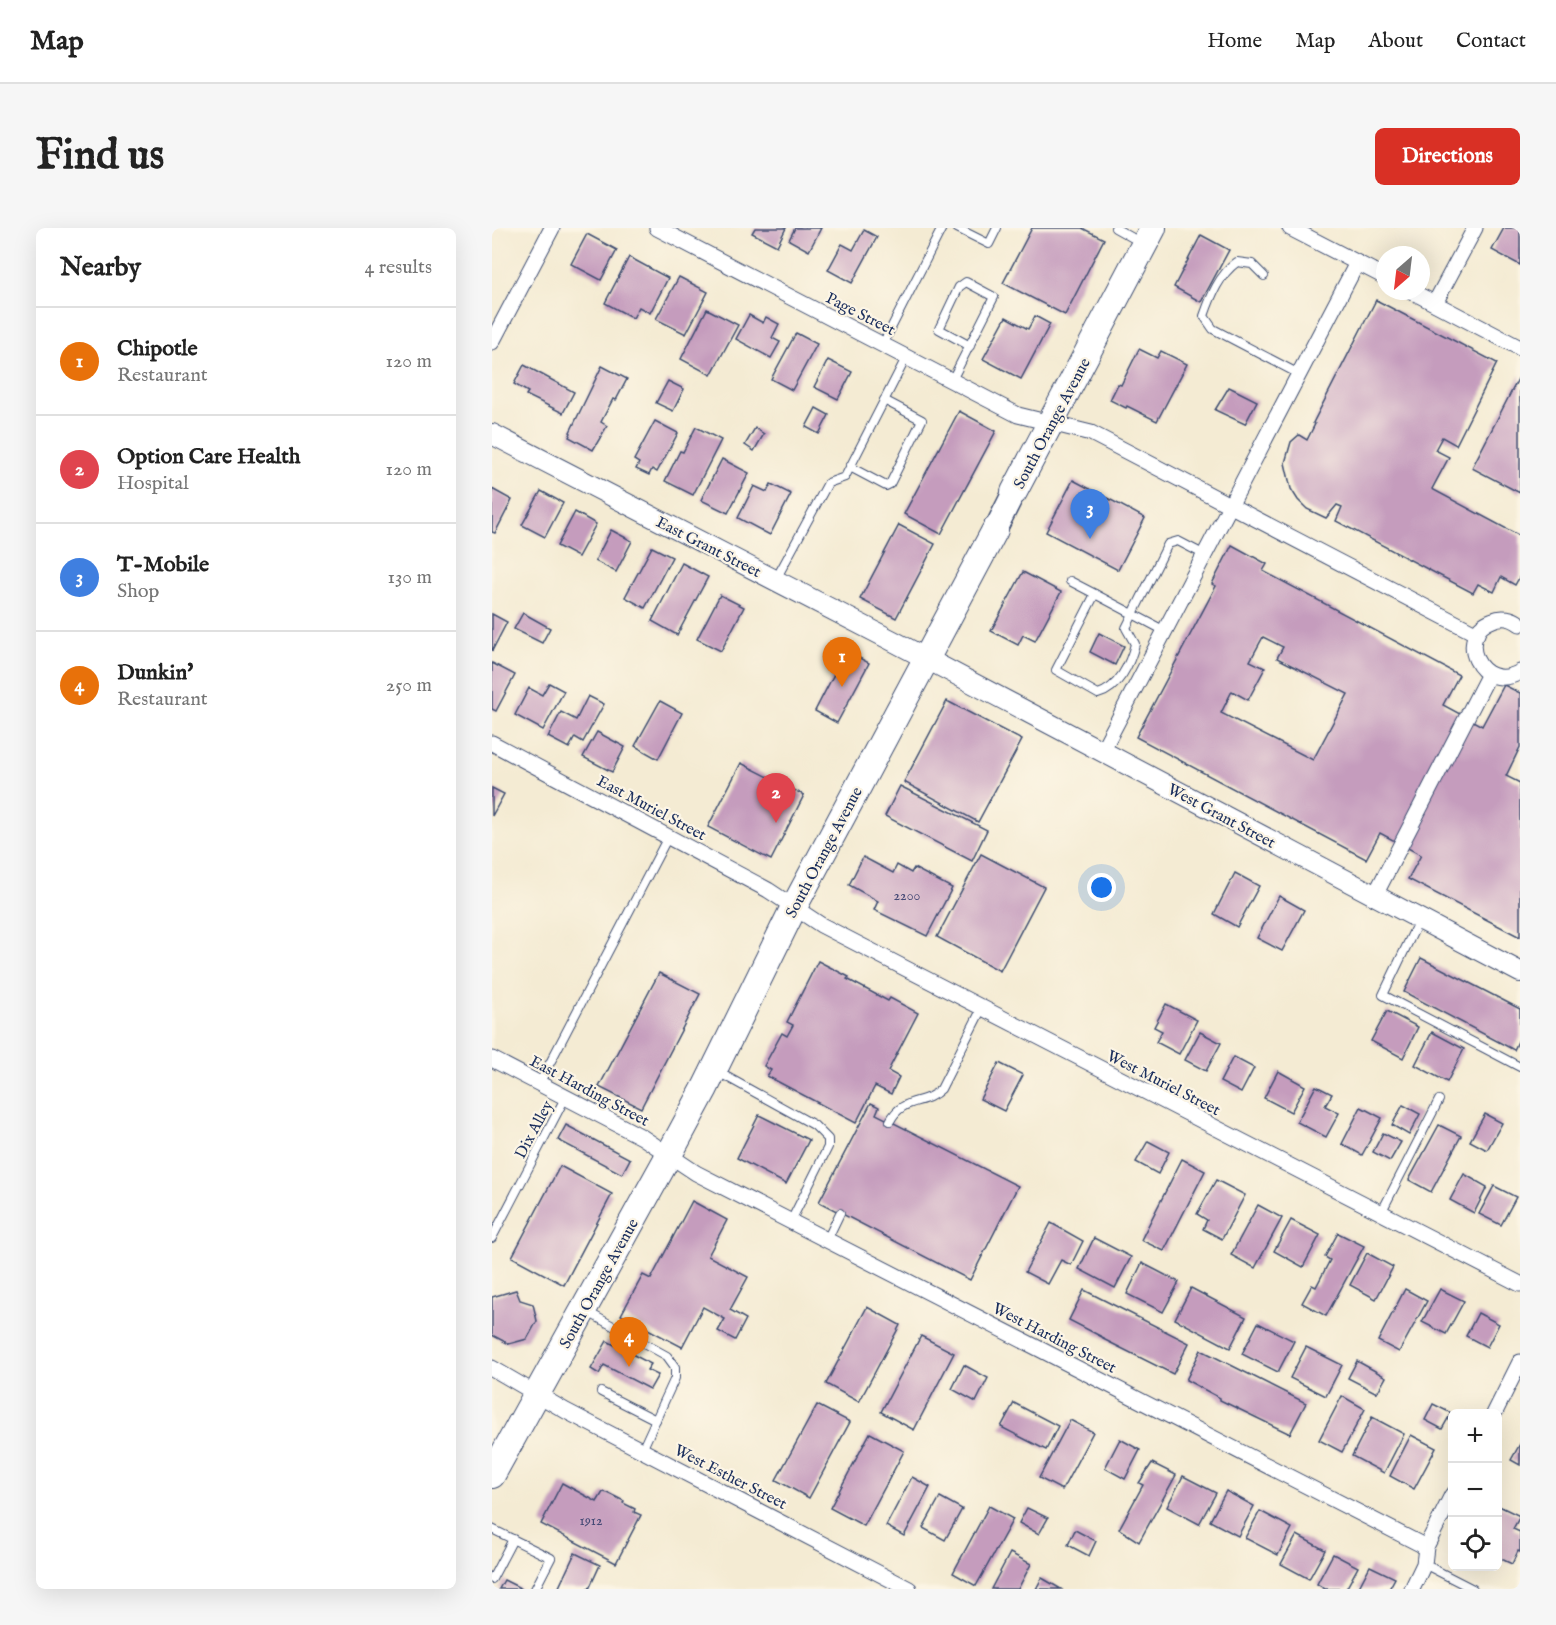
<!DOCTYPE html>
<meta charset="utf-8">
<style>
body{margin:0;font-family:"IM FELL English",serif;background:#f6f6f6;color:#222}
.controls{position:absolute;right:18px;bottom:18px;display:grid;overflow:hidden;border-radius:9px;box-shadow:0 6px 24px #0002}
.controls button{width:54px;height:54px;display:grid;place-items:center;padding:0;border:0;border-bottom:2px solid #e0e0e0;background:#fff;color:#222;font:30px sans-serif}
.compass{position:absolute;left:884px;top:18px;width:54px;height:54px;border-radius:50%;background:#fff;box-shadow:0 6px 24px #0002;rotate:208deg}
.you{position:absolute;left:610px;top:660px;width:21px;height:21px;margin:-15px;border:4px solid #fff;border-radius:50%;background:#1a73e8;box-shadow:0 0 0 9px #1a73e833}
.badge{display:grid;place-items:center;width:39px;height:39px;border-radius:50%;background:#d93025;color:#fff;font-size:20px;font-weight:700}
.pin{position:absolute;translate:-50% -50px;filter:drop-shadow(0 2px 3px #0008)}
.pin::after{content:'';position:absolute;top:32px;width:21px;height:18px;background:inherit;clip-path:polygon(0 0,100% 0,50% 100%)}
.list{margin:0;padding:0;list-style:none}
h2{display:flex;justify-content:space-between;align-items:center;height:78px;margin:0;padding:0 24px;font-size:26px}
h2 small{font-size:20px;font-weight:400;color:#767676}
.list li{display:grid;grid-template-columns:39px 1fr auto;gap:18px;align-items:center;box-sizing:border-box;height:108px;padding:0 24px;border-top:2px solid #e0e0e0}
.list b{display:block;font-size:22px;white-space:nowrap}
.list p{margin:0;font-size:20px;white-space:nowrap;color:#767676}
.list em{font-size:20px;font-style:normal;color:#767676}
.icon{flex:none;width:33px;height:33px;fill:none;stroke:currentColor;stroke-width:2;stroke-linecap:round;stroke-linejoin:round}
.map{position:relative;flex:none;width:1028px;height:1361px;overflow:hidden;border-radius:9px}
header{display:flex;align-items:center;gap:36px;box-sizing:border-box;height:84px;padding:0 30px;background:#fff;border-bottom:2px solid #e0e0e0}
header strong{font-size:28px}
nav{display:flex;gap:33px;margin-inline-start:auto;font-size:21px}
.intro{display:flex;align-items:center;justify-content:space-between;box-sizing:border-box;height:144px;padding:0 36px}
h1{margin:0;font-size:42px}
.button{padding:15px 27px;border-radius:9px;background:#d93025;color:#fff;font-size:21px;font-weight:700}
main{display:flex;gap:36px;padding:0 36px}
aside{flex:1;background:#fff;border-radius:9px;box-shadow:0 6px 24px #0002}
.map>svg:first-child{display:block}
.building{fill:#c59cbd;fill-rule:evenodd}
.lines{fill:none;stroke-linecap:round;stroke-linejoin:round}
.service-casing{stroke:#3c4b70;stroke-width:10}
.minor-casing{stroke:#3c4b70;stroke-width:17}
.tertiary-casing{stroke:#3c4b70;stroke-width:22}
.secondary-casing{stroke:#3c4b70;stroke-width:25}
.primary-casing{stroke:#3c4b70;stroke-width:28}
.service{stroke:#fff;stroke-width:8}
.minor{stroke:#fff;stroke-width:15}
.tertiary{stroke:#fff;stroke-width:20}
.secondary{stroke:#fff;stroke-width:22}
.primary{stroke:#fff;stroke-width:26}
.labels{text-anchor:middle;stroke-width:4.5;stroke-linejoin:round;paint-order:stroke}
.number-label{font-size:14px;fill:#464a76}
.street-label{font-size:16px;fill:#1b2f5e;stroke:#fcf5e5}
</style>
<header>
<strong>Map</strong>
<nav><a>Home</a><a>Map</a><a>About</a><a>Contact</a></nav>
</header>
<div class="intro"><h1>Find us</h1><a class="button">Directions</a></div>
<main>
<aside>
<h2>Nearby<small>4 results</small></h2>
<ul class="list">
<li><span class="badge" style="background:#e8710a">1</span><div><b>Chipotle</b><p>Restaurant</p></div><em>120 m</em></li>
<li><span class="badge" style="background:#e0444e">2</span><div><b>Option Care Health</b><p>Hospital</p></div><em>120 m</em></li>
<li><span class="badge" style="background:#3f7fe0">3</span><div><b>T-Mobile</b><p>Shop</p></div><em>130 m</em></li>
<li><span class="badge" style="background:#e8710a">4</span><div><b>Dunkin'</b><p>Restaurant</p></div><em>250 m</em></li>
</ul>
</aside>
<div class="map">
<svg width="1028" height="1361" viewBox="0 0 1028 1361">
<rect width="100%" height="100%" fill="#fcf5e5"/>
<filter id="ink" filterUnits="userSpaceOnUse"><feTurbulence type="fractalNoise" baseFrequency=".0167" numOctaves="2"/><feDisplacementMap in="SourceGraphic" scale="12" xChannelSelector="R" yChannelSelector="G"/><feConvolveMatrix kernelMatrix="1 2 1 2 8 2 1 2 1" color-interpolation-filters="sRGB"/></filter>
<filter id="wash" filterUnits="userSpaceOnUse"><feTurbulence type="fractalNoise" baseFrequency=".008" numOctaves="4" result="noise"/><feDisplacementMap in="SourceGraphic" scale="24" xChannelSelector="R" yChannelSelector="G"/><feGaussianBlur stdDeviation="1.35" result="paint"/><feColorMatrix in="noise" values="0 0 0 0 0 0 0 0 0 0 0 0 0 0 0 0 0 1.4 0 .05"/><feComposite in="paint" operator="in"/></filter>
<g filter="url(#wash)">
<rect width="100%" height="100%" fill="#f4ebd3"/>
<g id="blocks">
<g class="building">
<path d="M263,0h31l-9,18 -25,-13z"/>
<path d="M303,0h26l-12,23 -20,-11z"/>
<path d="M540,0h50l22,11 -39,76 -62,-32z"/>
<path d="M1012,0h16v37l-28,-15z"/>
<path d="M372,2l13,7 -25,46 -24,-13 14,-26 11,6z"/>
<path d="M95,6l30,16 -16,30 -30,-16z"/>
<path d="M709,7l28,15 -28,52 -27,-15z"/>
<path d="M137,29l39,21 -18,35 -11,-6 -6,11 -28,-15z"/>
<path d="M187,49l29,15 -22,42 -30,-15z"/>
<path d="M884,72l121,63 -41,82 -14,-8 -7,13 14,7 -17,32 88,47v40l-5,9 -14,-8 -7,15 -16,-8 -5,9 -137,-72 6,-14 -5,-2 -11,13 -19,-9 -9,-9 -7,-11 -6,-26 6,-21 8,-7 8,5 8,-16 -2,-1z"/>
<path d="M215,81l31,16 -27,50 -30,-16z"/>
<path d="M257,87l14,8 3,-6 13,7 -7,14 8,4 -9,16 -35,-19z"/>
<path d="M543,88l15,8 -29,55 -38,-20 23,-42 22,12z"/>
<path d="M304,105l21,11 -25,46 -21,-11z"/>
<path d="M647,121l18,9 4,-7 26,13 -30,57 -30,-15 -1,2 -16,-8 8,-16 3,1z"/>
<path d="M336,132l24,12 -14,27 -24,-12z"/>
<path d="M32,137l50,27 -11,21 -37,-18 2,-3 -14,-8z"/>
<path d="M110,138l25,13 -11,21 -3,-1 -12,23 6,4 -14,24 -24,-13 2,-4 -1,-1z"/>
<path d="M1028,147v118l-48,-25z"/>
<path d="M176,153l16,8 -11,22 -17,-8z"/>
<path d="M737,159l28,14 -12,23 -30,-14z"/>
<path d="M324,180l13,7 -10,19 -13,-7z"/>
<path d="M467,183l37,20 -55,103 -37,-20z"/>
<path d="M163,193l23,12 -21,39 -5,-3 -3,6 -13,-6 3,-6 -5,-3z"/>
<path d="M204,199l25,13 -28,55 -28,-14 15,-30 3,1z"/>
<path d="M263,200l9,6 -10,17 -9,-6z"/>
<path d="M230,231l27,14 -21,40 -27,-13z"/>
<path d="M581,252l72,38 -27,52 -72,-38z"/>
<path d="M279,256l20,10 -21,41 -32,-17 16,-32 13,6z"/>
<path d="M0,261l20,11 -17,33 -3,-1z"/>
<path d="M49,263l22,12 -18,34 -23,-12z"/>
<path d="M83,284l21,12 -18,33 -21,-11z"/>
<path d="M407,297l36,19 -39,74 -36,-19z"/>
<path d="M119,302l21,11 -16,31 -21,-11z"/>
<path d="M740,317l35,19 -4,7 196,104 -16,30 39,21 22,-41 16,8v54l-14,29 14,7v154l-112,-58 13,-24 -41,-22 -14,26 -230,-122 80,-151 -4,-2zM771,409l20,10 -6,11 71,36 -35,66 -92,-47 11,-22 16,9 17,-32 -15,-7z"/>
<path d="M160,319l20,10 -27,51 -20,-11z"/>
<path d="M190,335l26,14 -31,58 -25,-14z"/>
<path d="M531,344l38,20 -26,49 -12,-6 -5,10 -27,-14z"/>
<path d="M228,367l24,12 -23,44 -24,-12z"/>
<path d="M31,385l27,15 -8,15 -28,-14z"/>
<path d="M0,386l15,8 -15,29z"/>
<path d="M607,405l25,13 -9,19 -25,-13z"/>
<path d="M354,423l23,12 -32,60 -22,-12z"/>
<path d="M0,435l23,12 -19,36 -4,-2z"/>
<path d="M57,455l15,8 -21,39 -28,-15 14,-27 13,7z"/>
<path d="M96,468l16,8 -21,38 -8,-5 -6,11 -21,-11 13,-25 15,8z"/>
<path d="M168,473l22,12 -24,46 -23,-13z"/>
<path d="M455,473l75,39 -44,82 -74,-40z"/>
<path d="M105,504l28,15 -13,25 -29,-15z"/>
<path d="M249,535l63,32 -33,65 -63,-33z"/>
<path d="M408,558l87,44 -15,31 -87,-45z"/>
<path d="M0,560l12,6 -12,22z"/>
<path d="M489,626l63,33 -44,84 -63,-34z"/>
<path d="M371,629l30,16 4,-8 14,8 3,-5 38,20 -25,48 -53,-26 4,-9 -29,-16z"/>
<path d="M743,645l24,13 -22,41 -23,-13z"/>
<path d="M787,668l25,14 -22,41 -25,-13z"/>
<path d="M929,730l99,51v28l-6,13 -110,-58z"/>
<path d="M326,733l31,16 -2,2 41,22 2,-3 28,15 -30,58 11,6 -8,17 -16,-8 -19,37 -89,-47 4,-6 -7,-4 18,-33 5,3 6,-11 -6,-3z"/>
<path d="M167,745l41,21 -59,114 -42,-21z"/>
<path d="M674,776l31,16 -18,34 -23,-12 6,-11 -8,-4z"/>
<path d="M895,783l31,16 -15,31 -32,-17z"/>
<path d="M708,804l21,11 -15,28 -21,-11z"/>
<path d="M940,804l32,17 -17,33 -32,-17z"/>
<path d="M741,829l21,11 -13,25 -21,-11z"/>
<path d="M507,835l24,12 -19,36 -24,-12z"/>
<path d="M786,843l27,15 -14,26 -27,-14z"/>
<path d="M824,858l16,8 -7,12 14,7 -13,24 -29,-15z"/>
<path d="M379,875l8,4 -3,7 142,72 -48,94 -151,-78z"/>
<path d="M911,877l17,9 -11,21 -17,-10z"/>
<path d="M869,879l21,11 -20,37 -20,-11z"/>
<path d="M993,886l17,9 -15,27 -17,-9z"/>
<path d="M267,887l50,25 -23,44 -49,-26z"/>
<path d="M74,897l64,34 -8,15 -64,-34z"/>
<path d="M947,897l22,11 -30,56 -22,-12z"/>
<path d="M891,905l18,9 -11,19 -17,-9z"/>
<path d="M656,913l21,11 -11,22 -22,-12z"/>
<path d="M690,931l23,12 -41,80 -23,-11z"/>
<path d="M68,938l52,28 -48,91 -52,-28z"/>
<path d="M972,946l23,13 -13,26 -24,-13z"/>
<path d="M724,952l29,15 -23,44 -19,-10 4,-9 -10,-6z"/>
<path d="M1002,958l22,11 -15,28 -22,-11z"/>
<path d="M200,973l35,19 -19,36 40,21 -18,33 16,9 -11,21 -17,-9 7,-12 -22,-12 -21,40 -61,-32 22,-40 8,4z"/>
<path d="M766,977l24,13 -27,50 -24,-13z"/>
<path d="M799,992l29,15 -17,32 -29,-16z"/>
<path d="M559,995l32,18 -12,24 -10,-5 -13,24 -23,-12z"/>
<path d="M846,1005l26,13 -38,70 -24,-13 10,-18 4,2 14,-27 -5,-3z"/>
<path d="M602,1010l37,19 -16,31 -36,-19z"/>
<path d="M875,1025l26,14 -17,32 -26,-14z"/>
<path d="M650,1035l37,19 -16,30 -36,-18z"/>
<path d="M699,1060l55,29 -16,31 -55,-29z"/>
<path d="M913,1061l22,12 -28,51 -21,-11z"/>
<path d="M948,1061l24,12 -18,33 -24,-12z"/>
<path d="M24,1062l4,10 13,4 4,17 -10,18 -18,5 -17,-9v-38z"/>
<path d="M592,1062l105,53 -16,31 -70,-35 1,-1 -35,-18z"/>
<path d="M375,1079l33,18 -41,77 -33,-18z"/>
<path d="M986,1085l21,11 -12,23 -21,-11z"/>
<path d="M766,1095l36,18 -16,31 -36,-18z"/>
<path d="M429,1108l33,17 -40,77 -33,-18z"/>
<path d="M115,1113l44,23 -4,6 11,5 -8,14 -46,-24 -5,9 -8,-5z"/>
<path d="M814,1119l36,18 -16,31 -36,-18z"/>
<path d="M709,1122l105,53 -16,31 -70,-34v-2l-34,-18z"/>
<path d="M865,1133l29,16 -9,16 -29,-15z"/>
<path d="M472,1137l24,13 -12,24 -24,-13z"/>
<path d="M850,1168l23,13 -23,43 -23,-12z"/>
<path d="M522,1175l44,23 -12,24 -45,-23z"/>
<path d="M941,1176l18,9 -9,16 -17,-9z"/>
<path d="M325,1177l33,17 -41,76 -33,-18z"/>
<path d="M880,1189l32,17 -20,39 -32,-17z"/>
<path d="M578,1192l23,12 -31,58 -23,-12z"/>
<path d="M378,1205l34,18 -40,75 -34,-18z"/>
<path d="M919,1207l25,13 -22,41 -24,-13z"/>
<path d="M628,1211l20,11 -15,29 -20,-11z"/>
<path d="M1028,1216v21l-9,-5z"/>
<path d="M660,1235l24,12 -37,67 -20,-13 24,-44 -4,-2z"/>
<path d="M691,1248l33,17 -17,31 -32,-17z"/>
<path d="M420,1249l18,10 -26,49 -18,-10z"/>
<path d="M70,1255l35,19 6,-10 5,1 16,8 -1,2 12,6 -1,3 7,3 -25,48 -75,-39z"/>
<path d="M734,1263l28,15 -16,30 -28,-15z"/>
<path d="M448,1269l22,12 -17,31 -22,-12z"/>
<path d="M1005,1277l23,11 -7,13 7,3v20l-2,-1 -6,13 -15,-7z"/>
<path d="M497,1278l24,13 -37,67 -23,-13z"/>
<path d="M535,1280l21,10 -9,16 -20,-11z"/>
<path d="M768,1283l32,17 -14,27 -33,-17z"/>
<path d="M583,1302l21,11 -7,15 -21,-11z"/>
<path d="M805,1307l28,15 -16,29 -28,-15z"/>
<path d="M83,1325l25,12 -11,24h-31z"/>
<path d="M518,1325l21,11 -13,25h-27z"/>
<path d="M841,1326l25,13 -12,22h-21l-8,-5z"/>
<path d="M878,1338l25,12 -6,11h-31z"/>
<path d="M550,1350l19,11h-25z"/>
<path d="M12,1352l18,9h-23z"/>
</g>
</g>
</g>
<g filter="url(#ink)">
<use href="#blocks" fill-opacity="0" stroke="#3c4b70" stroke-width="1.5"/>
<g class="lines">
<defs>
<g id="service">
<path d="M465,0l32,16 8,-16"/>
<path d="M623,0l25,14"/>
<path d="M772,48l-12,-12 -15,-2c-18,13 -26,34 -33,54l9,13 86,45"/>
<path d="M391,116l59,-116"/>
<path d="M460,152l42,-83 -28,-15 -7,5 -20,42 31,17"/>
<path d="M358,239l36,19 4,-2 32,-64 -38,-20"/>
<path d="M284,351l52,-96 17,-6 62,-121"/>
<path d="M578,353l25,13"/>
<path d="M673,403l-70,-37 -39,76 42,24c21,-6 32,-30 37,-50l-9,-16 42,-84 10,-3 27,14"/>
<path d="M927,692l-36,75 137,72"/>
<path d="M226,844l96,53 14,14v8l-37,74"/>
<path d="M47,856l130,-249"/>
<path d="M398,893c13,-25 34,-15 51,-32l41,-81"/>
<path d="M889,985l58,-113"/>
<path d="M0,1010l73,-140"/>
<path d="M335,1012l13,-27"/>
<path d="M94,1083l81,45 8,11v11l-33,72"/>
<path d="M109,1164l55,28"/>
<path d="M0,1301l59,29 -16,31"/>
<path d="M932,1336l49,25"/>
<path d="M0,1351l21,-40"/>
</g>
<g id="minor">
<path d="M165,0l361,187 73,18 386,201"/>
<path d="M798,0l95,49"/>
<path d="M919,63l109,57"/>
<path d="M943,75l40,-75"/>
<path d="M0,114l60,-114"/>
<path d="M1028,396c-8,-6 -18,-8 -27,-4 -40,14 -13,75 27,52"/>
<path d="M0,515l276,147 53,35 699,359"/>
<path d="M610,523l255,-488"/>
<path d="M882,669l115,-223"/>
<path d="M0,831l150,78 54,36 730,374"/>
<path d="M0,1140l74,43 343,178"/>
<path d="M1002,1186l26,-52"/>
<path d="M920,1361l12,-25 2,-17 26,-52"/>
</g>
<path id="tertiary" d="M0,206l401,207 627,331"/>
<path id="secondary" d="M503,302l19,-38"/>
<g id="primary">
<path d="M522,264l139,-264"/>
<path d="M0,1247l177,-320 36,-67 89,-181 201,-377"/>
</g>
</defs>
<use href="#service" class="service-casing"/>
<use href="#minor" class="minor-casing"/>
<use href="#tertiary" class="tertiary-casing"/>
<use href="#secondary" class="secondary-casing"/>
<use href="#primary" class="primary-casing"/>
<use href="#service" class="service"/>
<use href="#minor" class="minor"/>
<use href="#tertiary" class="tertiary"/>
<use href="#secondary" class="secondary"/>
<use href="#primary" class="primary"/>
</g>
</g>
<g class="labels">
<g class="number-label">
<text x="415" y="672">2200</text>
<text x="99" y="1297">1912</text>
</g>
<g class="street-label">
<text transform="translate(369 85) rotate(27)" y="6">Page Street</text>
<text transform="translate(559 195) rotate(-62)" y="6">South Orange Avenue</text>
<text transform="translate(217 318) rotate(27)" y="6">East Grant Street</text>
<text transform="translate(160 579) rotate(28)" y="6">East Muriel Street</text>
<text transform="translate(730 587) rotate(28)" y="6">West Grant Street</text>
<text transform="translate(331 624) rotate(-62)" y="6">South Orange Avenue</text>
<text transform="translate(672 854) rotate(27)" y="6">West Muriel Street</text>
<text transform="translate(98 862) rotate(28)" y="6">East Harding Street</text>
<text transform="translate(41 901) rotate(-62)" y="6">Dix Alley</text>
<text transform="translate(106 1055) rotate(-61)" y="6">South Orange Avenue</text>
<text transform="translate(563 1109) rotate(27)" y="6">West Harding Street</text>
<text transform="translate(239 1248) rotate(27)" y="6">West Esther Street</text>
</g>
</g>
</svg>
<div class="controls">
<button>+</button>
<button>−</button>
<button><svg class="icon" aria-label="locate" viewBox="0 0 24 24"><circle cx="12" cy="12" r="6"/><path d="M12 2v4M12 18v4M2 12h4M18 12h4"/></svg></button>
</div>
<svg class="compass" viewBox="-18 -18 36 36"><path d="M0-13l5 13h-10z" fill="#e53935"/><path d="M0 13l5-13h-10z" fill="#767676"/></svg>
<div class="you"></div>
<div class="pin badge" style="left:350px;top:459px;background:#e8710a">1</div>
<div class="pin badge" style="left:284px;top:595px;background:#e0444e">2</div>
<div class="pin badge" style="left:598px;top:311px;background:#3f7fe0">3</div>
<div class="pin badge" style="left:137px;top:1139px;background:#e8710a">4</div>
</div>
</main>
